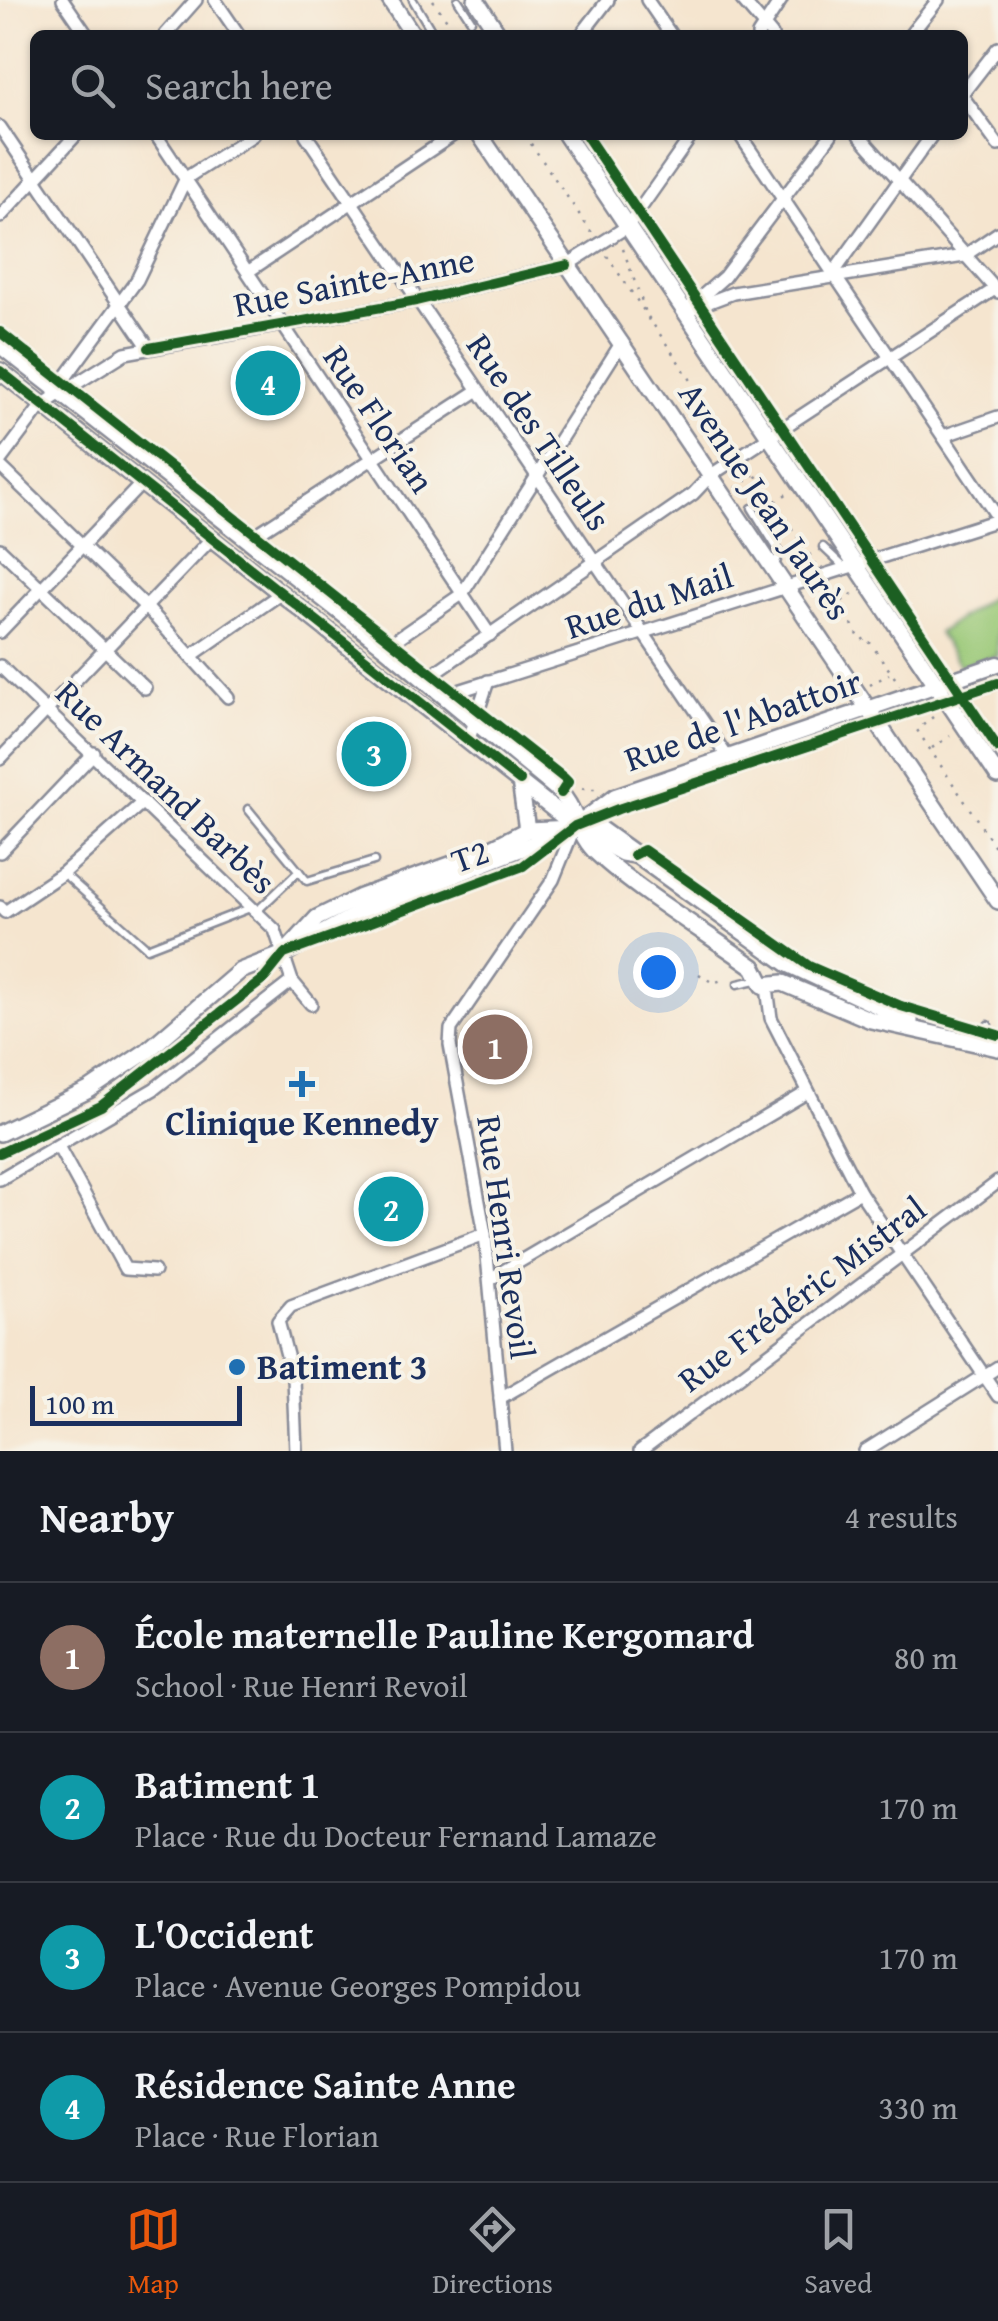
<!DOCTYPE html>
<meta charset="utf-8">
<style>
body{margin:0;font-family:"Gentium Book Plus",serif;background:#20242c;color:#f1f3f6}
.scale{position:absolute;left:30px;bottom:25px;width:212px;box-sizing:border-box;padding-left:10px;border:5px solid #1b2f5e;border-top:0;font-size:28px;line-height:35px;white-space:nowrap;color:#1b2f5e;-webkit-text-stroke:8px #f7f3e8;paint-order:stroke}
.you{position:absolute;left:658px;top:972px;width:35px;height:35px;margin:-25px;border:8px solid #fff;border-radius:50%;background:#1a73e8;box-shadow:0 0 0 15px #1a73e833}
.badge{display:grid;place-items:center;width:65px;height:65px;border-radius:50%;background:#ea580c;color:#fff;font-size:32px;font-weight:700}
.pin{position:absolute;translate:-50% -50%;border:5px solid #fff;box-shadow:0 2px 10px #0006}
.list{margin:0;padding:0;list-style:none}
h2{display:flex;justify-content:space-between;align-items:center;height:130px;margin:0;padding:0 40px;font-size:42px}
h2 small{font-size:32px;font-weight:400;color:#9ea1a6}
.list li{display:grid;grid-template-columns:65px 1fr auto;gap:30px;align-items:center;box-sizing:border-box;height:150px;padding:0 40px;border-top:2px solid #363941}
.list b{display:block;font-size:38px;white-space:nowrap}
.list p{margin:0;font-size:32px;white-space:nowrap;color:#9ea1a6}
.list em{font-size:32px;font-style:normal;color:#9ea1a6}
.icon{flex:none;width:55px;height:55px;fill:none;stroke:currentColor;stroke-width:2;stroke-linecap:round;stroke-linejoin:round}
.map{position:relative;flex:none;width:998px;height:1451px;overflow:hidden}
.search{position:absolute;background:#171b24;box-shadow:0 2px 8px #0004;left:30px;right:30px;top:30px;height:110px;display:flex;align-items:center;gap:25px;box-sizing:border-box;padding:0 35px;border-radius:15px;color:#9ea1a6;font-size:38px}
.sheet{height:730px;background:#171b24}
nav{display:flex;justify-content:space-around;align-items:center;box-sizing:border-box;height:140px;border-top:2px solid #363941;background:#171b24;font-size:28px;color:#9ea1a6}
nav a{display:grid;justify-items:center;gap:5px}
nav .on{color:#ea580c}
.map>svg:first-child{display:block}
.green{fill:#99c876;stroke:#5a7c6a;stroke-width:2.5}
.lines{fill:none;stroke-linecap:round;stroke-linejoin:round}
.service-casing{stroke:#888a96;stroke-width:11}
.minor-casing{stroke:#888a96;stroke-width:16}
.tertiary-casing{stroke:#888a96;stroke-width:19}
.secondary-casing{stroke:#888a96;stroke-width:20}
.path{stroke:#888a96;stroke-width:2.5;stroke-dasharray:2.5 8;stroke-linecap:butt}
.service{stroke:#fff;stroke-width:6}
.minor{stroke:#fff;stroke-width:11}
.tertiary{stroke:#fff;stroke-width:14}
.secondary{stroke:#fff;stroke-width:15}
.cycleway-casing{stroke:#f7f3e8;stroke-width:16}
.cycleway{stroke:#1b5e20;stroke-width:10}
.poi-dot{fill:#1f6fb2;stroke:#f7f3e8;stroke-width:4}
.labels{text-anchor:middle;stroke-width:8;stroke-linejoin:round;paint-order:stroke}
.street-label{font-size:35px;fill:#1b2f5e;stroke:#f7f3e8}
.poi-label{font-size:35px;font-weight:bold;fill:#1b2f5e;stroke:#f7f3e8}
</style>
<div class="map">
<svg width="998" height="1451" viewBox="0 0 998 1451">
<rect width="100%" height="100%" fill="#f7f3e8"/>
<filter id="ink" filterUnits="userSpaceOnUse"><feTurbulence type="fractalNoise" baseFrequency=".01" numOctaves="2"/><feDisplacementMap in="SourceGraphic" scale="20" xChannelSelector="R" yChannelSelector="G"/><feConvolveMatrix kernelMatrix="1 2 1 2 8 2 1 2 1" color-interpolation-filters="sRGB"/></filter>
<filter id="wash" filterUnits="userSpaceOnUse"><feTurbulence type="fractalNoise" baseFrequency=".0048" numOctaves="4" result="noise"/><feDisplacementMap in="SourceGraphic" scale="40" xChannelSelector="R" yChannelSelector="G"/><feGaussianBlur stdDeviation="2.25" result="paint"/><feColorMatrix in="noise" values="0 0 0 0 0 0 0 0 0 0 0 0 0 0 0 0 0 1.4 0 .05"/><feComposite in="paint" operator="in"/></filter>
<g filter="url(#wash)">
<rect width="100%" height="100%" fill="#f5e5cf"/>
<path class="green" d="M992,596h6v60l-38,10 -22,-33z"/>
</g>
<g filter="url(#ink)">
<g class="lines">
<defs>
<g id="service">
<path d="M413,0l21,35"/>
<path d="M458,0l13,20"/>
<path d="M752,508l28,45 -6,14"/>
<path d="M823,547l21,20"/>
<path d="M248,809l59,72 67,-20"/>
<path d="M594,819l404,-136"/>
<path d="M64,874l83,74 103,-40"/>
<path d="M256,912l43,-41"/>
<path d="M327,938l196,-72 35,-26"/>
<path d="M738,984l18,-4"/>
<path d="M982,1042l6,-17"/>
<path d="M0,1153l101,-47 163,-127 16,-20"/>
</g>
<g id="minor">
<path d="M63,0l24,35"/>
<path d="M215,0l24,35"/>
<path d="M647,0l24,35"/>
<path d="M742,0l30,35"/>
<path d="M165,35l31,-35"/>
<path d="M581,35l27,-35"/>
<path d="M758,35l23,-35"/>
<path d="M910,35l28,-35"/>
<path d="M963,93l35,-45"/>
<path d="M963,97l35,48"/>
<path d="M0,127l149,221"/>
<path d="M156,135l334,500"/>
<path d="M306,135l422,623"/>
<path d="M740,135l258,383"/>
<path d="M859,135l139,157"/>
<path d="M0,217l76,-82"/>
<path d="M249,271l204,-136"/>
<path d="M832,275l100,-140"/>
<path d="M692,305l32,-28 107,-142"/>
<path d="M685,311l48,-18 231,-37 34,-23"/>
<path d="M54,393l83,-113 49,-102 67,-43"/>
<path d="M943,436l55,-19"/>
<path d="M0,461l42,-56 83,-52 291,-52 151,-36 61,-39 64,-91"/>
<path d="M0,466l146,141 82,90"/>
<path d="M249,539l228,-148"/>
<path d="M0,549l145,139"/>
<path d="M0,632l143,-150"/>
<path d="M385,647l77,-53 160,-252"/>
<path d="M191,656l92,-64"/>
<path d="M0,666l275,264 17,51 -138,108 -154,90"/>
<path d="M424,680l269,-186 18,-19 287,-188"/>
<path d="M443,696l555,-176"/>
<path d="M469,739l19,-58"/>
<path d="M0,759l212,-221"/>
<path d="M0,852l94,-99"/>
<path d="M0,907l5,5 58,-39 80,-71"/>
<path d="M292,981l19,23"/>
<path d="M767,987l4,31 89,174 138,204"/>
<path d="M59,1148l66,121 29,2"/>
<path d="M490,1279l316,-186"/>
<path d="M500,1398l360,-206"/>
<path d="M296,1451l-3,-73 -15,-57 13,-15 194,-72"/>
<path d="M505,1451l-20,-217 -35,-189 1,-16 102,-149 22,-54"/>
<path d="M640,1451l358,-269"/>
<path d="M865,1451l133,-84"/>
</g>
<path id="tertiary" d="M575,826l40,-30 383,-132"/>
<g id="secondary">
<path d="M390,0l23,35"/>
<path d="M476,0l23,35"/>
<path d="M480,135l518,766"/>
<path d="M566,135l432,641"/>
<path d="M0,345l385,302 173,143c18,18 19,45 40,64 40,37 110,80 156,113l9,18 20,-2 88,37 127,28"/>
<path d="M0,371l575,455 47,27 12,2"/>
<path d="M520,781l7,49"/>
<path d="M284,954l33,-36 43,-21 118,-42 49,-25 70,-3 191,137 122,57"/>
<path d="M0,1133l89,-43 58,-39 93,-80 44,-17 79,-43 200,-79"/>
</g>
</defs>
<use href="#service" class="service-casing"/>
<use href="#minor" class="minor-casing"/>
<use href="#tertiary" class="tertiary-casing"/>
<use href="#secondary" class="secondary-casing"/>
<g class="path">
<path d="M433,0l24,35"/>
<path d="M525,135l67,98"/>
<path d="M623,249l26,72"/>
<path d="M607,256l127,188"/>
<path d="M750,467l66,97"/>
<path d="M736,488l18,-13"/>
<path d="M775,501l15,-9"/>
<path d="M790,558l14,-10"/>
<path d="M832,587l29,54 5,-4 34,48"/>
<path d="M842,601l15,-10"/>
<path d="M870,685l19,-11"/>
<path d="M933,717l-16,13 81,121"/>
<path d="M932,748l18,-12"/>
<path d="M564,777l20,12h16"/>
<path d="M699,974l14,9 12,-4"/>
</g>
<use href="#service" class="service"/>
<use href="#minor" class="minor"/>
<use href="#tertiary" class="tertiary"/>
<use href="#secondary" class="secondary"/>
<defs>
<g id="cycleway">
<path d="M586,135l412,613"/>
<path d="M0,332l564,446 4,4 -7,11"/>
<path d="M149,348l267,-47 151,-36"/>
<path d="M0,371l520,410"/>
<path d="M634,855l10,-5 165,116 92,40 97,29"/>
<path d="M0,1153l101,-47 163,-127 20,-25 239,-88 52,-40 43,-17 380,-126"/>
</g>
</defs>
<use href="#cycleway" class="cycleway-casing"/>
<use href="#cycleway" class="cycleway"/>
</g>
</g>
<g class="poi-dot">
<path d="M297 1069h10v10h10v10h-10v10h-10v-10h-10v-10h10z"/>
<circle cx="237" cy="1367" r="10"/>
</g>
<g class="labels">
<g class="street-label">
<text transform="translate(354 282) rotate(-11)" y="12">Rue Sainte-Anne</text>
<text transform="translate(379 419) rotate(56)" y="12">Rue Florian</text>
<text transform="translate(539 432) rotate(56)" y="12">Rue des Tilleuls</text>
<text transform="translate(765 501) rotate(56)" y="12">Avenue Jean Jaurès</text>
<text transform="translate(649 601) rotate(-18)" y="12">Rue du Mail</text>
<text transform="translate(743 720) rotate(-19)" y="12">Rue de l'Abattoir</text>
<text transform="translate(166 787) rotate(44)" y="12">Rue Armand Barbès</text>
<text transform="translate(470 856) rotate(-20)" y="12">T2</text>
<text transform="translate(506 1237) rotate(82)" y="12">Rue Henri Revoil</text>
<text transform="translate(802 1294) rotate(-37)" y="12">Rue Frédéric Mistral</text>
</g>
<g class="poi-label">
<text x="302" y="1135">Clinique Kennedy</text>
<text x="257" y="1379" text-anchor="start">Batiment 3</text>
</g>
</g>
</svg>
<div class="scale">100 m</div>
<div class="you"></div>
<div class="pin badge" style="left:495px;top:1047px;background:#8d6e63">1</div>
<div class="pin badge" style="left:391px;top:1209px;background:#0f9aa8">2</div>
<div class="pin badge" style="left:374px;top:754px;background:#0f9aa8">3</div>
<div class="pin badge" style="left:268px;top:383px;background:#0f9aa8">4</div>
<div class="search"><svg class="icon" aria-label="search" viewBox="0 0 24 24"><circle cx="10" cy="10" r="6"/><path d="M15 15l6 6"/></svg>Search here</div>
</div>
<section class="sheet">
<h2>Nearby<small>4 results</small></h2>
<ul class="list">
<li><span class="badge" style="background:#8d6e63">1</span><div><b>École maternelle Pauline Kergomard</b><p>School · Rue Henri Revoil</p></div><em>80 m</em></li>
<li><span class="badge" style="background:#0f9aa8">2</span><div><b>Batiment 1</b><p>Place · Rue du Docteur Fernand Lamaze</p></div><em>170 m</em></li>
<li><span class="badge" style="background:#0f9aa8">3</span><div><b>L'Occident</b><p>Place · Avenue Georges Pompidou</p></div><em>170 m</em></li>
<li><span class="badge" style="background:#0f9aa8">4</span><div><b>Résidence Sainte Anne</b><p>Place · Rue Florian</p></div><em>330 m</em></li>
</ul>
</section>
<nav>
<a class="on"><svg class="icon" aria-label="map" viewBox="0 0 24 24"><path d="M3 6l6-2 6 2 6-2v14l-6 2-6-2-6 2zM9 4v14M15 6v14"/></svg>Map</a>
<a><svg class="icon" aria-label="directions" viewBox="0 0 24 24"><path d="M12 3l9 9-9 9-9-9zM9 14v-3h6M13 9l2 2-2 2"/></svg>Directions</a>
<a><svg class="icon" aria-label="saved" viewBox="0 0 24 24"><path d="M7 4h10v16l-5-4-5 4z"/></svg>Saved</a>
</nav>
